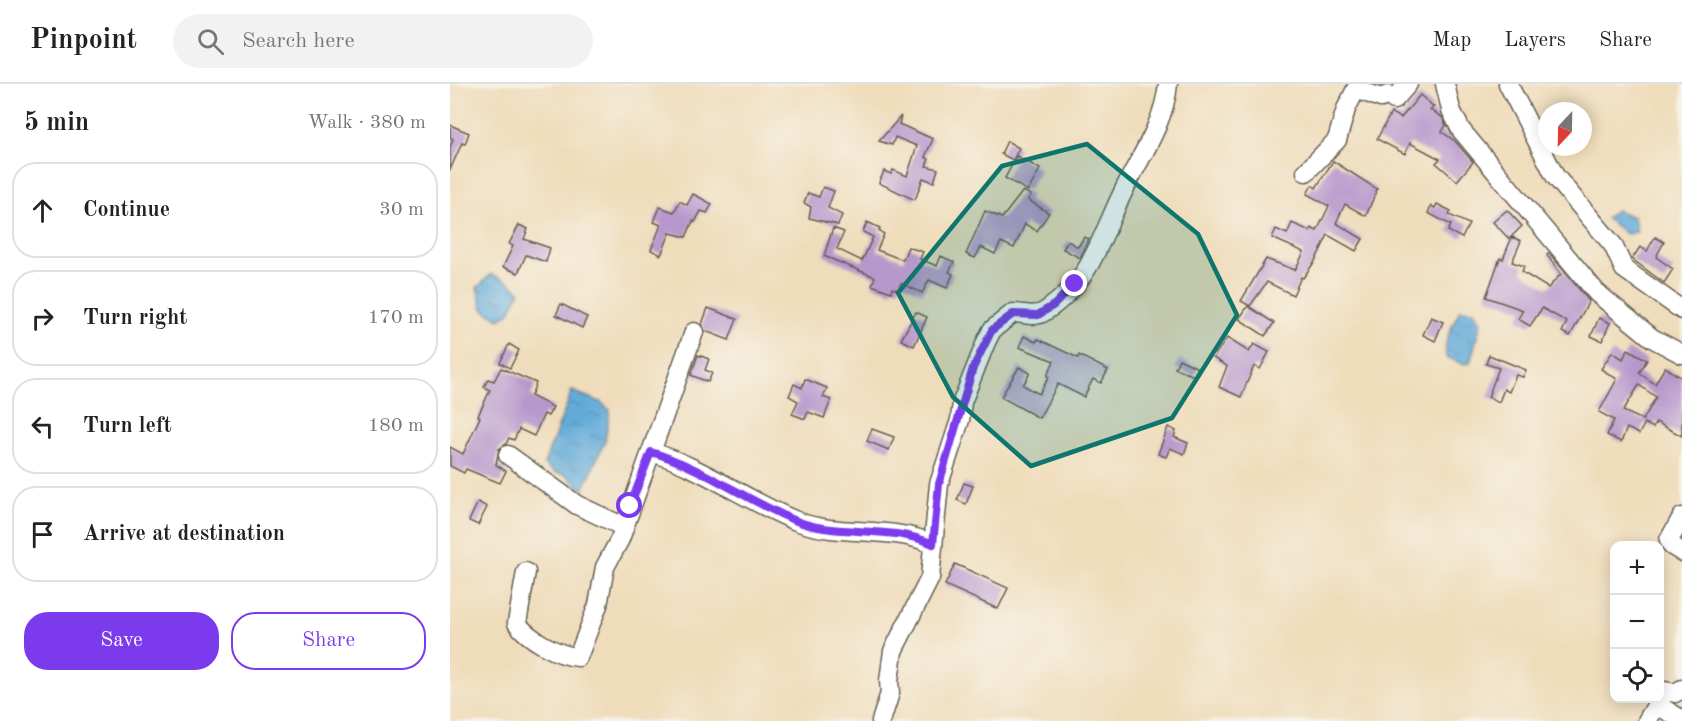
<!DOCTYPE html>
<meta charset="utf-8">
<style>
body{margin:0;font-family:"Old Standard TT",serif;background:#f2f2f2;color:#222}
.controls{position:absolute;right:18px;bottom:18px;display:grid;overflow:hidden;border-radius:12px;box-shadow:0 3px 15px #0003}
.controls button{width:54px;height:54px;display:grid;place-items:center;padding:0;border:0;border-bottom:2px solid #e0e0e0;background:#fff;color:#222;font:30px sans-serif}
.compass{position:absolute;left:1088px;top:18px;width:54px;height:54px;border-radius:50%;background:#fff;box-shadow:0 3px 15px #0003;rotate:202deg}
.stop{position:absolute;width:18px;height:18px;margin:-14px;border:4px solid #7c3aed;border-radius:50%;background:#fff}
.stop.end{background:#7c3aed;border-color:#fff;box-shadow:0 2px 6px #0008}
.list{margin:0;padding:0;list-style:none}
h2{display:flex;justify-content:space-between;align-items:center;height:78px;margin:0;padding:0 24px;font-size:26px}
h2 small{font-size:20px;font-weight:400;color:#767676}
.list li{display:grid;grid-template-columns:39px 1fr auto;gap:18px;align-items:center;box-sizing:border-box;height:96px;margin:0 12px 12px;padding:0 12px;border:2px solid #e0e0e0;border-radius:24px}
.list b{display:block;font-size:22px;white-space:nowrap}
.list em{font-size:20px;font-style:normal;color:#767676}
.actions{display:flex;gap:12px;padding:18px 24px}
.actions a{flex:1;padding:14px 0;border:2px solid #7c3aed;border-radius:24px;text-align:center;font-size:21px;color:#7c3aed}
.actions .main{background:#7c3aed;color:#fff}
.icon{flex:none;width:33px;height:33px;fill:none;stroke:currentColor;stroke-width:2;stroke-linecap:round;stroke-linejoin:round}
.map{position:relative;flex:none;width:1232px;height:637px;overflow:hidden}
header{display:flex;align-items:center;gap:36px;box-sizing:border-box;height:84px;padding:0 30px;background:#fff;border-bottom:2px solid #e0e0e0}
header strong{font-size:28px}
nav{display:flex;gap:33px;margin-inline-start:auto;font-size:21px}
.search{width:420px;height:54px;background:#f2f2f2;display:flex;align-items:center;gap:15px;box-sizing:border-box;padding:0 21px;border-radius:33px;color:#767676;font-size:22px}
main{display:flex}
aside{flex:1;background:#fff}
.map>svg:first-child{display:block}
.water{fill:url(#water-ripples);stroke:#3f647a;stroke-width:1.5}
.building{fill:#b898cc;fill-rule:evenodd}
.lines{fill:none;stroke-linecap:round;stroke-linejoin:round}
.minor-casing{stroke:#665f53;stroke-width:21}
.minor{stroke:#fff;stroke-width:18}
.route{stroke:#7c3aed;stroke-width:8}
.marked{fill:#0f766e;fill-opacity:0.2;stroke:#0f766e;stroke-width:4.5;stroke-linejoin:round}
</style>
<header>
<strong>Pinpoint</strong>
<div class="search"><svg class="icon" aria-label="search" viewBox="0 0 24 24"><circle cx="10" cy="10" r="6"/><path d="M15 15l6 6"/></svg>Search here</div>
<nav><a>Map</a><a>Layers</a><a>Share</a></nav>
</header>
<main>
<aside>
<h2>5 min<small>Walk · 380 m</small></h2>
<ul class="list">
<li><svg class="icon" aria-label="ahead" viewBox="0 0 24 24"><path d="M12 20V5M6 11l6-6 6 6"/></svg><div><b>Continue</b></div><em>30 m</em></li>
<li><svg class="icon" aria-label="right" viewBox="0 0 24 24"><path d="M7 20v-9h11M14 6l5 5-5 5"/></svg><div><b>Turn right</b></div><em>170 m</em></li>
<li><svg class="icon" aria-label="left" viewBox="0 0 24 24"><path d="M17 20v-9H6M10 6l-5 5 5 5"/></svg><div><b>Turn left</b></div><em>180 m</em></li>
<li><svg class="icon" aria-label="arrive" viewBox="0 0 24 24"><path d="M6 21V4h12l-3 4 3 4H6"/></svg><div><b>Arrive at destination</b></div></li>
</ul>
<div class="actions"><a class="main">Save</a><a>Share</a></div>
</aside>
<div class="map">
<svg width="1232" height="637" viewBox="0 0 1232 637">
<defs>
<pattern id="water-ripples" width="26" height="14" patternUnits="userSpaceOnUse" patternTransform="scale(1.5)"><rect width="26" height="14" fill="#62abd9"/><path d="M2 4q2-2 4 0t4 0M15 11q2-2 4 0t4 0" fill="none" stroke="#508aaf"/></pattern>
</defs>
<rect width="100%" height="100%" fill="#f7f3e8"/>
<filter id="ink" filterUnits="userSpaceOnUse"><feTurbulence type="fractalNoise" baseFrequency=".0167" numOctaves="2"/><feDisplacementMap in="SourceGraphic" scale="12" xChannelSelector="R" yChannelSelector="G"/><feConvolveMatrix kernelMatrix="1 2 1 2 8 2 1 2 1" color-interpolation-filters="sRGB"/></filter>
<filter id="wash" filterUnits="userSpaceOnUse"><feTurbulence type="fractalNoise" baseFrequency=".008" numOctaves="4" result="noise"/><feDisplacementMap in="SourceGraphic" scale="24" xChannelSelector="R" yChannelSelector="G"/><feGaussianBlur stdDeviation="1.35" result="paint"/><feColorMatrix in="noise" values="0 0 0 0 0 0 0 0 0 0 0 0 0 0 0 0 0 1.4 0 .05"/><feComposite in="paint" operator="in"/></filter>
<g filter="url(#wash)">
<rect width="100%" height="100%" fill="#efdcba"/>
<g class="water">
<path d="M1166,126l18,7 3,15 -11,2 -20,-16z"/>
<path d="M41,190l16,7 13,10 -11,23 -10,5 -16,-10 -6,-21z"/>
<path d="M1010,226l14,1 7,11 -11,41 -7,1 -17,-7c-3,-17 7,-32 14,-47z"/>
<path d="M122,307l28,11 10,8 -5,31 -22,49 -17,-15 -12,-3 -10,-8z"/>
</g>
<g id="blocks">
<g class="building">
<path d="M970,11l14,12 -4,3 12,7 4,8 -4,7 13,9 18,21 -16,19 -21,-18 4,-4 -30,-16 -5,11 -28,-15 14,-26 10,5z"/>
<path d="M451,32l-2,8 34,15 -8,18 4,2 -3,7 12,3 -4,13 -11,-4 -8,22 -36,-17 5,-12 7,3 2,-4 14,6 10,-30 -22,-9 -3,8 -13,-4z"/>
<path d="M0,41l19,8 -4,11 -3,-1 -12,27v-23l3,-8 -3,-2z"/>
<path d="M557,57l12,7 -6,12 -12,-6z"/>
<path d="M567,72l23,13 -12,22 -23,-13z"/>
<path d="M883,77l44,28 -11,27 -21,-12 -9,19 27,16 -7,12 -28,-16 -13,26 -12,17 -2,-1 -8,18 -26,-13 -17,24 -9,-5 25,-42 29,11 9,-18 -32,-14 4,-9 11,5 5,-11 18,8 1,-3 6,3 12,-25 -22,-12 5,-9 4,3z"/>
<path d="M373,103l11,4 -6,17 14,7 -4,10 -29,-7 2,-11 -7,-4 4,-10 11,4z"/>
<path d="M573,107l8,4 -3,5 21,13 -12,18 -12,-7 -11,24 -13,-6 -6,12 -14,-7 -6,11 -9,-4 19,-43 17,7z"/>
<path d="M243,110l19,10 -5,9 -6,-2 -6,11 -2,-1 -7,16 -16,-4 -9,22 -10,-5 10,-25 -7,-3 6,-15 14,5 6,-11 7,4z"/>
<path d="M987,120l14,7 -2,4 20,9 -7,14 -14,-7 3,-6 -23,-12 3,-7 4,2z"/>
<path d="M1057,126l15,16 -13,13 -16,-17z"/>
<path d="M417,138l13,6 -1,3 5,3 -7,16 26,10 5,-13 15,5 -3,7 17,7 4,-10 13,6 -5,10 4,2 -6,14 -18,-8 -7,13 -21,-10 -3,7 -6,-2 -1,4 -19,-7 3,-8 -51,-21 9,-28 11,4 -7,17 25,12 11,-24 -10,-5z"/>
<path d="M69,141l9,4 -4,10 26,9 -4,14 -20,-7 -8,18 -15,-6 10,-21 -4,-2z"/>
<path d="M634,153l5,2 -9,19 -17,-9 5,-8 10,6z"/>
<path d="M1062,153l9,4 -9,21 12,4 -2,6 26,16 13,-14 -14,-19 2,-2 40,48 -19,35 -8,-4 5,-10 -25,-14 -12,18 -12,-7 5,-9 -37,-13 14,-39 3,1z"/>
<path d="M1205,153l9,5 -8,15 17,12 -9,14 -32,-24 8,-12 7,4z"/>
<path d="M111,220l26,13 -5,11 -26,-13z"/>
<path d="M798,222l26,17 -9,13 -26,-17z"/>
<path d="M258,224l29,11 -8,21 -24,-9 -3,-7z"/>
<path d="M466,228l11,5 -13,29 -13,-6z"/>
<path d="M981,233l12,5 -8,19 -12,-6z"/>
<path d="M1149,234l11,5 -8,18 -11,-5z"/>
<path d="M574,252l12,6 2,-3 40,19 1,-3 29,15 -7,13 -8,-4 -9,18 -26,-13 -19,34 -38,-21 18,-30 11,6 -7,12 16,9 10,-17 -2,-1 7,-15 -35,-14z"/>
<path d="M777,254l22,14 5,-8 15,8 -9,17 -6,-3 -13,31 -22,-10 8,-21 -14,-8z"/>
<path d="M59,260l10,6 -9,18 -10,-5z"/>
<path d="M1178,265l19,11 -8,13 16,11 10,-17 17,11v58l-26,-14 -3,6 -8,-5 -6,11 -12,-6 -6,14 -14,-7 7,-15 -15,-8 18,-33 -16,-10 11,-17 11,7zM1189,301l17,12 -13,23 -20,-9z"/>
<path d="M248,271l11,4 -4,11 7,3 -4,9 -17,-7z"/>
<path d="M1039,271l37,15 -3,7 -7,-2 -7,17 -5,-3 -5,13 -11,-5 11,-29 -13,-4z"/>
<path d="M729,275l19,9 -4,8 -19,-8z"/>
<path d="M51,284l35,15 -5,13 22,11 -5,9 -4,-2 -10,22 -15,-7 -5,11 -5,-2 -3,6 -7,5 -3,16 10,6 -6,12 -34,-14 -2,4 -14,-7v-19l13,7 17,-37 -2,-1 12,-26 -6,-3 4,-8 6,2z"/>
<path d="M355,295l22,9 -4,9 8,3 -7,18 -16,-6 -3,7 -13,-5 6,-13 -9,-5 5,-12 8,4z"/>
<path d="M718,343l8,4 -2,6 14,6 -4,11 -14,-6 -4,9 -8,-3z"/>
<path d="M422,345l22,8 -5,13 -22,-9z"/>
<path d="M514,399l9,3 -7,18 -9,-4z"/>
<path d="M28,418l9,5 -9,18 -9,-4z"/>
<path d="M505,480l53,24 -10,21 -53,-24z"/>
</g>
</g>
</g>
<g filter="url(#ink)">
<use href="#blocks" fill-opacity="0" stroke="#665f53" stroke-width="1.5"/>
<g class="lines">
<defs>
<g id="minor">
<path d="M995,0l6,26 10,20 136,163 55,45 30,16"/>
<path d="M1058,0l47,92 58,69 11,24 58,41"/>
<path d="M856,88l31,-32 9,-31 10,-20 25,9 7,-3 6,5 14,-16"/>
<path d="M244,248l-43,120c52,15 97,50 148,70 41,15 92,3 134,22"/>
<path d="M58,371l69,50 45,21"/>
<path d="M1232,433l-13,23 3,6 10,6"/>
<path d="M76,488l-9,51c11,16 42,33 61,34l20,-52 7,-38 15,-28 31,-87"/>
<path d="M1206,620l26,16"/>
<path d="M431,637l9,-28 -1,-12 4,-30 37,-73 9,-94 21,-64 2,-18 24,-60 6,-12 21,-17c11,0 21,5 31,-1 17,-11 35,-29 45,-47 13,-23 23,-51 35,-75 17,-35 40,-66 44,-106"/>
<path d="M1197,637l18,-30 10,2 7,-4"/>
</g>
</defs>
<use href="#minor" class="minor-casing"/>
<use href="#minor" class="minor"/>
</g>
</g>
<g class="lines" filter="url(#ink)">
<path class="route" d="M180,422l21,-54c52,15 97,50 148,70 42,15 92,3 134,22l6,-60 34,-116 19,-38 21,-16 25,1 16,-10 21,-21"/>
</g>
<path class="marked" d="M637,60l111,90 39,81 -65,103 -141,48 -78,-69 -55,-104 104,-127z"/>
</svg>
<div class="controls">
<button>+</button>
<button>−</button>
<button><svg class="icon" aria-label="locate" viewBox="0 0 24 24"><circle cx="12" cy="12" r="6"/><path d="M12 2v4M12 18v4M2 12h4M18 12h4"/></svg></button>
</div>
<svg class="compass" viewBox="-18 -18 36 36"><path d="M0-13l5 13h-10z" fill="#e53935"/><path d="M0 13l5-13h-10z" fill="#767676"/></svg>
<div class="stop" style="left:180px;top:422px"></div>
<div class="stop end" style="left:625px;top:200px"></div>
</div>
</main>
